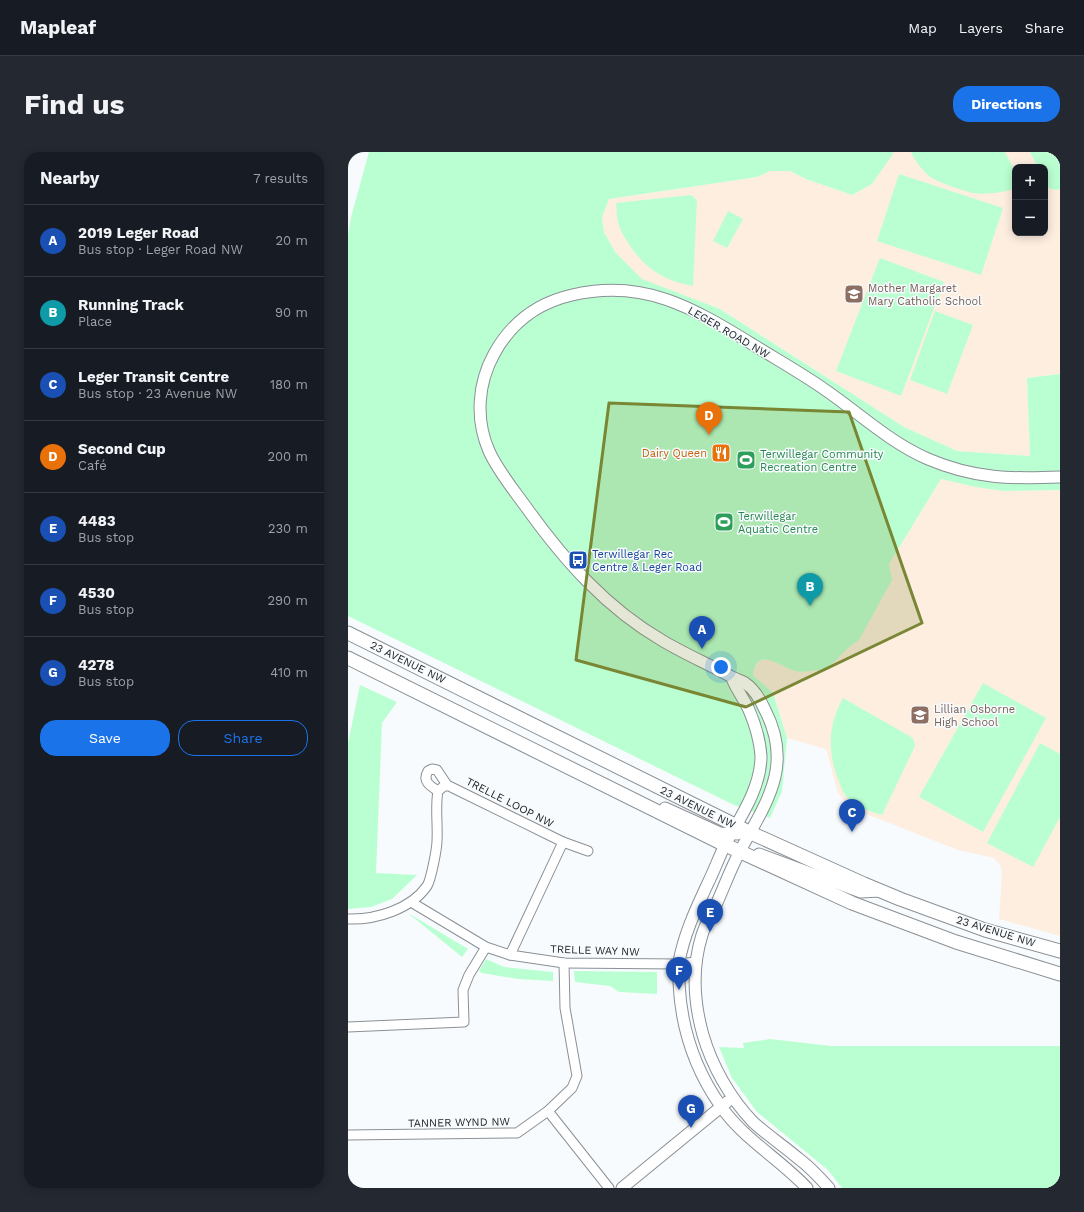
<!DOCTYPE html>
<meta charset="utf-8">
<style>
body{margin:0;font-family:"Work Sans",sans-serif;background:#242831;color:#f1f3f6}
.controls{position:absolute;right:12px;top:12px;display:grid;overflow:hidden;border-radius:8px;box-shadow:0 2px 10px #0003}
.controls button{width:36px;height:36px;display:grid;place-items:center;padding:0;border:0;border-bottom:1px solid #363941;background:#171b24;color:#f1f3f6;font:20px sans-serif}
.you{position:absolute;left:373px;top:515px;width:14px;height:14px;margin:-10px;border:3px solid #fff;border-radius:50%;background:#1a73e8;box-shadow:0 0 0 6px #1a73e833}
.badge{display:grid;place-items:center;width:26px;height:26px;border-radius:50%;background:#1a73e8;color:#fff;font-size:13px;font-weight:700}
.pin{position:absolute;translate:-50% -33px;filter:drop-shadow(0 1px 2px #0008)}
.pin::after{content:'';position:absolute;top:21px;width:14px;height:12px;background:inherit;clip-path:polygon(0 0,100% 0,50% 100%)}
.list{margin:0;padding:0;list-style:none}
h2{display:flex;justify-content:space-between;align-items:center;height:52px;margin:0;padding:0 16px;font-size:17px}
h2 small{font-size:13px;font-weight:400;color:#9ea1a6}
.list li{display:grid;grid-template-columns:26px 1fr auto;gap:12px;align-items:center;box-sizing:border-box;height:72px;padding:0 16px;border-top:1px solid #363941}
.list b{display:block;font-size:15px;white-space:nowrap}
.list p{margin:0;font-size:13px;white-space:nowrap;color:#9ea1a6}
.list em{font-size:13px;font-style:normal;color:#9ea1a6}
.actions{display:flex;gap:8px;padding:12px 16px}
.actions a{flex:1;padding:9px 0;border:1px solid #1a73e8;border-radius:16px;text-align:center;font-size:14px;color:#1a73e8}
.actions .main{background:#1a73e8;color:#fff}
.map{position:relative;flex:none;width:712px;height:1036px;overflow:hidden;border-radius:16px}
header{display:flex;align-items:center;gap:24px;box-sizing:border-box;height:56px;padding:0 20px;background:#171b24;border-bottom:1px solid #363941}
header strong{font-size:19px}
nav{display:flex;gap:22px;margin-inline-start:auto;font-size:14px}
.intro{display:flex;align-items:center;justify-content:space-between;box-sizing:border-box;height:96px;padding:0 24px}
h1{margin:0;font-size:28px}
.button{padding:10px 18px;border-radius:16px;background:#1a73e8;color:#fff;font-size:14px;font-weight:700}
main{display:flex;gap:24px;padding:0 24px}
aside{flex:1;background:#171b24;border-radius:16px;box-shadow:0 2px 10px #0003}
.map>svg:first-child{display:block}
.education{fill:#fdeee0;fill-rule:evenodd}
.green{fill:#baffd1}
.lines{fill:none;stroke-linecap:round;stroke-linejoin:round}
.minor-casing{stroke:#8a9095;stroke-width:11}
.tertiary-casing{stroke:#8a9095;stroke-width:13}
.secondary-casing{stroke:#8a9095;stroke-width:15}
.minor{stroke:#fff;stroke-width:9}
.tertiary{stroke:#fff;stroke-width:11}
.secondary{stroke:#fff;stroke-width:13}
.marked{fill:#798633;fill-opacity:0.2;stroke:#798633;stroke-width:3;stroke-linejoin:round}
.labels{text-anchor:middle;stroke-width:3;stroke-linejoin:round;paint-order:stroke}
.education-label{font-size:11px;fill:#785e54;stroke:#f7fbfe;text-anchor:start}
.street-label{font-size:11px;fill:#202224;stroke:#f7fbfe}
.food-label{font-size:11px;fill:#c56008;stroke:#f7fbfe;text-anchor:end}
.leisure-label{font-size:11px;fill:#27864d;stroke:#f7fbfe;text-anchor:start}
.transit-label{font-size:11px;fill:#164399;stroke:#f7fbfe;text-anchor:start}
</style>
<header>
<strong>Mapleaf</strong>
<nav><a>Map</a><a>Layers</a><a>Share</a></nav>
</header>
<div class="intro"><h1>Find us</h1><a class="button">Directions</a></div>
<main>
<aside>
<h2>Nearby<small>7 results</small></h2>
<ul class="list">
<li><span class="badge" style="background:#1a4fb4">A</span><div><b>2019 Leger Road</b><p>Bus stop · Leger Road NW</p></div><em>20 m</em></li>
<li><span class="badge" style="background:#0f9aa8">B</span><div><b>Running Track</b><p>Place</p></div><em>90 m</em></li>
<li><span class="badge" style="background:#1a4fb4">C</span><div><b>Leger Transit Centre</b><p>Bus stop · 23 Avenue NW</p></div><em>180 m</em></li>
<li><span class="badge" style="background:#e8710a">D</span><div><b>Second Cup</b><p>Café</p></div><em>200 m</em></li>
<li><span class="badge" style="background:#1a4fb4">E</span><div><b>4483</b><p>Bus stop</p></div><em>230 m</em></li>
<li><span class="badge" style="background:#1a4fb4">F</span><div><b>4530</b><p>Bus stop</p></div><em>290 m</em></li>
<li><span class="badge" style="background:#1a4fb4">G</span><div><b>4278</b><p>Bus stop</p></div><em>410 m</em></li>
</ul>
<div class="actions"><a class="main">Save</a><a>Share</a></div>
</aside>
<div class="map">
<svg width="712" height="1036" viewBox="0 0 712 1036">
<rect width="100%" height="100%" fill="#f7fbfe"/>
<g class="education">
<path d="M545,0h167v222l-33,4 3,78 -73,-5 -53,-24 -184,-118 -78,-29 -27,-28 -11,-20 -2,-15 7,-18 148,-22 13,-6h20l16,8 46,16 20,-11 20,-30zM667,15h30v66h-30z"/>
<path d="M593,327l63,12 56,-1v446l-61,-17 3,-47 -2,-7 -6,-7 -36,-8 -107,-42 -13,-15 -12,-44 -39,-11 -14,-45 -20,-18 1,-6 4,-7 4,-2 8,-1 26,12 53,-24 10,-7 30,-76z"/>
</g>
<g class="green">
<path d="M21,0h524v2l-21,30 -20,11 -46,-16 -16,-8h-20l-13,6 -148,22 -7,18 2,15 11,20 27,27 78,30 184,118 53,24 73,5 -3,-78 33,-4v116l-56,1 -28,-4 -35,-8 -52,85 3,16 -33,60 -10,7 -22,22c-9,1 -23,4 -32,2 -15,-4 -38,-26 -42,4l20,18 14,45 -5,53 -12,27 -36,-13 -386,-189v-381l3,-18z"/>
<path d="M563,0h94l10,19v18c-12,3 -28,6 -41,4 -9,-1 -36,-11 -44,-16 -7,-6 -16,-17 -19,-25z"/>
<path d="M682,0h30v37l-4,1 -7,-2 -4,-8v-13h-7z"/>
<path d="M551,22l104,34 -22,67 -104,-34z"/>
<path d="M343,43l6,5 -4,86c-28,-5 -46,-16 -63,-40 -5,-8 -10,-15 -12,-25 -2,-6 -1,-12 -2,-18z"/>
<path d="M380,59l15,8 -16,29 -14,-7z"/>
<path d="M532,106l64,24 -43,114 -65,-25z"/>
<path d="M587,159l38,14 -26,69 -37,-14z"/>
<path d="M635,531l63,35 -63,114 -64,-35z"/>
<path d="M12,533l37,17 -15,21 -6,150 41,2 -25,24 -21,8 -23,2v-166z"/>
<path d="M495,546l70,40 2,8 -33,69c-13,-4 -28,-8 -37,-20 -3,-4 -5,-10 -6,-14 -12,-28 -11,-56 4,-83z"/>
<path d="M692,591l20,11v63l-27,50 -46,-24z"/>
<path d="M60,761l60,36 -6,8z"/>
<path d="M138,807l18,8 49,5v9l-35,-2 -36,-6 -3,-2z"/>
<path d="M226,819l83,1v22l-38,-2 -9,-6 -35,-4z"/>
<path d="M422,887l61,7h229v142h-218l-14,-18 -71,-58 -25,-34 -13,-31 25,1 -1,-5z"/>
</g>
<g class="lines">
<defs>
<g id="minor">
<path d="M90,639c-8,-5 -16,-10 -10,-20l4,-2 5,1 10,15"/>
<path d="M215,690l25,9"/>
<path d="M63,750l75,45 24,8 54,8 114,1 18,-2"/>
<path d="M0,767c28,1 63,-10 79,-33 4,-6 10,-38 10,-45 1,-17 -2,-34 1,-50l6,-5h5l114,56 -53,113"/>
<path d="M0,875l116,-5 -1,-32 6,-15 17,-28"/>
<path d="M200,959l61,77"/>
<path d="M0,983l169,-2 31,-22 24,-23 5,-12 -12,-68 -1,-45"/>
</g>
<g id="tertiary">
<path d="M384,526c4,11 12,21 17,32 6,14 11,31 12,46 0,32 -21,62 -36,89 -6,12 -11,26 -17,38 -12,26 -24,51 -29,79 -1,7 0,15 0,21 2,44 16,86 41,122 23,34 59,53 87,83"/>
<path d="M317,656l55,25 18,1"/>
<path d="M411,702l102,38 19,-1"/>
<path d="M274,1036l105,-86"/>
<path d="M481,1036c-9,-10 -19,-21 -30,-29 -15,-13 -32,-24 -46,-37 -23,-24 -41,-56 -50,-87 -9,-32 -11,-68 -1,-100 3,-10 9,-20 14,-30 8,-18 15,-37 24,-54 26,-48 54,-85 25,-141 -4,-9 -11,-21 -20,-27 -4,-3 -10,-4 -15,-7 -22,-12 -45,-22 -67,-35 -57,-33 -99,-81 -137,-134 -13,-18 -28,-36 -37,-56 -14,-32 -11,-68 5,-97 17,-31 43,-51 78,-59 72,-17 121,13 180,49 24,15 49,29 72,45 35,24 65,53 104,70 47,20 83,20 132,18"/>
</g>
<g id="secondary">
<path d="M0,481l403,200 113,51 36,15 85,31 75,21"/>
<path d="M0,506l371,184 133,61 104,39 104,32"/>
</g>
</defs>
<use href="#minor" class="minor-casing"/>
<use href="#tertiary" class="tertiary-casing"/>
<use href="#secondary" class="secondary-casing"/>
<use href="#minor" class="minor"/>
<use href="#tertiary" class="tertiary"/>
<use href="#secondary" class="secondary"/>
</g>
<path class="marked" d="M261,251l240,9 73,211 -176,84 -170,-47z"/>
<defs>
<symbol id="school-square" viewBox="-11 -11 22 22"><rect x="-9" y="-9" width="18" height="18" rx="4" fill="#8d6e63" stroke="#f7fbfe"/><path d="M0-5L7-2L0 1L-7-2ZM-4 1L0 2.5L4 1V4Q0 6-4 4Z" fill="#fff"/></symbol>
<symbol id="restaurant-square" viewBox="-11 -11 22 22"><rect x="-9" y="-9" width="18" height="18" rx="4" fill="#e8710a" stroke="#f7fbfe"/><path d="M-5-6h1v4h1v-4h1v4h1v-4h1v5L-1.5 .5V6h-2V.5L-5-1ZM5-6V6H3V1.5H1.5Q1.5-4 5-6Z" fill="#fff"/></symbol>
<symbol id="stadium-square" viewBox="-11 -11 22 22"><rect x="-9" y="-9" width="18" height="18" rx="4" fill="#2e9e5b" stroke="#f7fbfe"/><path d="M0-5a6.5 5 0 1 0 0 10a6.5 5 0 1 0 0-10ZM-3.5-1.8h7v3.6h-7Z" fill="#fff"/></symbol>
<symbol id="bus-square" viewBox="-11 -11 22 22"><rect x="-9" y="-9" width="18" height="18" rx="4" fill="#1a4fb4" stroke="#f7fbfe"/><path d="M-5-6H5V4H4V6H2V4H-2V6H-4V4H-5ZM-3.5-4V0h7V-4ZM-3.5 1.2v1.5H-2V1.2ZM2 1.2v1.5H3.5V1.2Z" fill="#fff"/></symbol>
</defs>
<g fill-rule="evenodd">
<use href="#school-square" x="495" y="131" width="22" height="22"/>
<use href="#restaurant-square" x="362" y="290" width="22" height="22"/>
<use href="#stadium-square" x="387" y="297" width="22" height="22"/>
<use href="#stadium-square" x="365" y="359" width="22" height="22"/>
<use href="#bus-square" x="219" y="397" width="22" height="22"/>
<use href="#school-square" x="561" y="552" width="22" height="22"/>
</g>
<g class="labels">
<g class="education-label">
<text x="520" y="140">Mother Margaret<tspan x="520" dy="13">Mary Catholic School</tspan></text>
<text x="586" y="561">Lillian Osborne<tspan x="586" dy="13">High School</tspan></text>
</g>
<g class="street-label">
<text transform="translate(381 180) rotate(30)" y="4">LEGER ROAD NW</text>
<text transform="translate(60 510) rotate(26)" y="4">23 AVENUE NW</text>
<text transform="translate(162 650) rotate(27)" y="4">TRELLE LOOP NW</text>
<text transform="translate(350 655) rotate(26)" y="4">23 AVENUE NW</text>
<text transform="translate(648 779) rotate(17)" y="4">23 AVENUE NW</text>
<text transform="translate(247 798) rotate(2)" y="4">TRELLE WAY NW</text>
<text transform="translate(111 970) rotate(-1)" y="4">TANNER WYND NW</text>
</g>
<g class="food-label">
<text x="359" y="305">Dairy Queen</text>
</g>
<g class="leisure-label">
<text x="412" y="306">Terwillegar Community<tspan x="412" dy="13">Recreation Centre</tspan></text>
<text x="390" y="368">Terwillegar<tspan x="390" dy="13">Aquatic Centre</tspan></text>
</g>
<g class="transit-label">
<text x="244" y="406">Terwillegar Rec<tspan x="244" dy="13">Centre &amp; Leger Road</tspan></text>
</g>
</g>
</svg>
<div class="controls">
<button>+</button>
<button>−</button>
</div>
<div class="you"></div>
<div class="pin badge" style="left:354px;top:497px;background:#1a4fb4">A</div>
<div class="pin badge" style="left:462px;top:454px;background:#0f9aa8">B</div>
<div class="pin badge" style="left:504px;top:680px;background:#1a4fb4">C</div>
<div class="pin badge" style="left:361px;top:283px;background:#e8710a">D</div>
<div class="pin badge" style="left:362px;top:780px;background:#1a4fb4">E</div>
<div class="pin badge" style="left:331px;top:838px;background:#1a4fb4">F</div>
<div class="pin badge" style="left:343px;top:976px;background:#1a4fb4">G</div>
</div>
</main>
